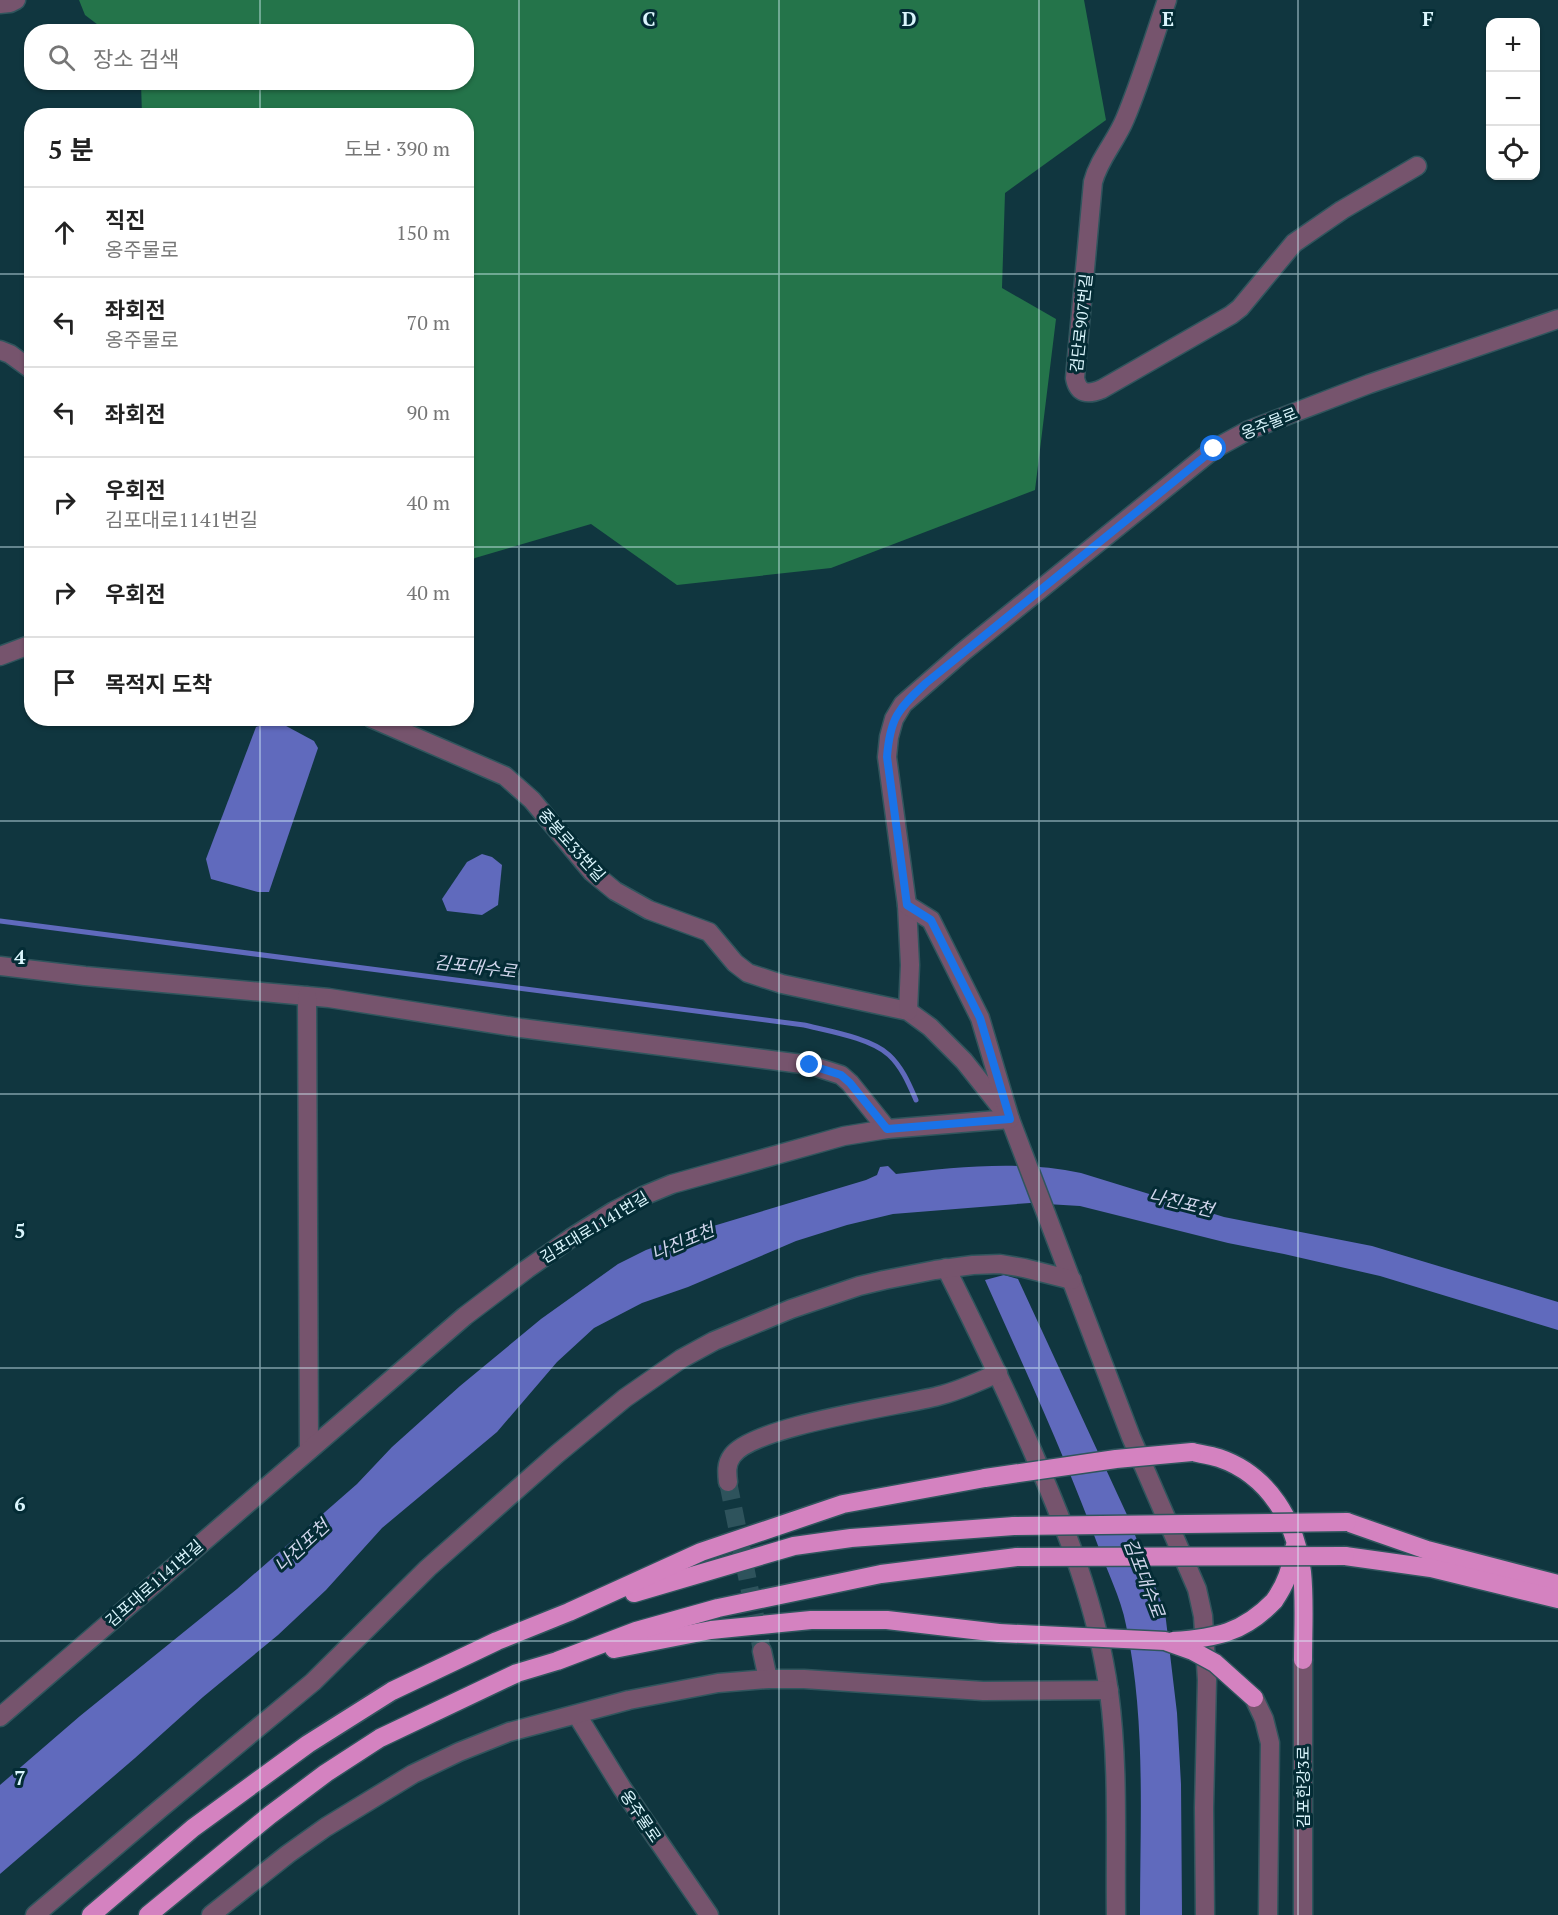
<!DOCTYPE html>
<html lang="ko">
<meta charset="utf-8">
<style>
body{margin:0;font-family:"PT Serif","Noto Sans KR",serif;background:#f6f6f6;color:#222}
.controls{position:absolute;right:18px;top:18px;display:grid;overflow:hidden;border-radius:12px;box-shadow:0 2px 4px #0004}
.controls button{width:54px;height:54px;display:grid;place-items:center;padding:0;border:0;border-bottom:2px solid #e0e0e0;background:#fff;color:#222;font:30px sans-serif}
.stop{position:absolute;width:18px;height:18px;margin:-14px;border:4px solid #1a73e8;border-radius:50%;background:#fff}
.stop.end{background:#1a73e8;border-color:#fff;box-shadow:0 2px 6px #0008}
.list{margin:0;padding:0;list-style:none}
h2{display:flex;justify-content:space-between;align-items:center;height:78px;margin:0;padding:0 24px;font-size:26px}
h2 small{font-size:20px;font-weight:400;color:#767676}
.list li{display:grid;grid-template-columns:39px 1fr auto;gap:18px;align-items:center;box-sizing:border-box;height:90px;padding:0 24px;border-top:2px solid #e0e0e0}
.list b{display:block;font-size:22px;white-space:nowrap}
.list p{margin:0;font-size:20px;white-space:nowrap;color:#767676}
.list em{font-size:20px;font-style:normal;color:#767676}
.icon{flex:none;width:33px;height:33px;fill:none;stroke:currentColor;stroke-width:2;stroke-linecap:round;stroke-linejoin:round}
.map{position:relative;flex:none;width:1558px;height:1915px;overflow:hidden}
.search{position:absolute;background:#fff;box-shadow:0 2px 4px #0004;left:24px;top:24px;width:450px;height:66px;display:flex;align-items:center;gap:15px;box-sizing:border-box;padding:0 21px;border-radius:24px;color:#767676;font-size:22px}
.panel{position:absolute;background:#fff;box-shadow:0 2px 4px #0004;left:24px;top:108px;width:450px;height:618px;border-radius:24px}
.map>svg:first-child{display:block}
.forest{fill:#24744a}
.water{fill:#606abd}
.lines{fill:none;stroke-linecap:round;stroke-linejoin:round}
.stream{stroke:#606abd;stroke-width:5}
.minor-tunnel{stroke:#2e535c;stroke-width:18;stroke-dasharray:18 9;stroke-linecap:butt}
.minor-casing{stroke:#30555d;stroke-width:21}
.highway-casing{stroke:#30555d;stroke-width:21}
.minor{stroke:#76546d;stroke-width:18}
.highway{stroke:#d482c0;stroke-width:18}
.highway-bridge-casing{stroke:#30555d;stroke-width:21;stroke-linecap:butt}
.highway-bridge{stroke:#d482c0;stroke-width:18}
.route{stroke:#1a73e8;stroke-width:8}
.grid{fill:none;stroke:#dbf6fd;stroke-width:1.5;stroke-opacity:0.55}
.labels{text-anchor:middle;stroke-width:6;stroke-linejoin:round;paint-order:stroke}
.street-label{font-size:16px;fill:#dbf6fd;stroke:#042c35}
.water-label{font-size:18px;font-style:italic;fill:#d1d6ec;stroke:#042c35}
.grid-label{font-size:20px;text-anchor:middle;font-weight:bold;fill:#dbf6fd;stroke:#042c35;stroke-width:6;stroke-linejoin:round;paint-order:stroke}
</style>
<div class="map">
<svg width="1558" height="1915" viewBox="0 0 1558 1915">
<rect width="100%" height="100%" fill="#10363f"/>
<path class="forest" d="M79,0h1005l22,120 -101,73 -3,95 54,31 -21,171 -204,78 -154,17 -86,-61 -116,34 -8,6 -1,-448 -324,-1 -1,-32 325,-1v-50l-360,-1 -21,-16z"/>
<g class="water">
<path d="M275,720l39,21 4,7 -49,144h-11l-47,-13 -5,-20 50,-132z"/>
<path d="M482,854l10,3 10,8 -4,40 -16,10 -35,-4 -5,-12 25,-37z"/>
<path d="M888,1166l8,8c60,-7 125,-14 185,-1l143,44 148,29 186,56v28l-178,-54 -96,-22 -56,-11 -148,-37 -50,-3 -137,11 -46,11 -51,16 -108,46 -46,16 -48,25 -37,34 -60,70 -115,96 -56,62 -48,45 -75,62 -68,61 -135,116v-89l80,-69 157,-127 120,-105 35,-37 68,-61 81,-67 77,-55 28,-14 64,-23 156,-47 11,-5 3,-8z"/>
<path d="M1004,1275l14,4 110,238 37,95 12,101 4,71 1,131h-42c0,-96 6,-196 -14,-290 -5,-27 -20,-56 -29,-82 -33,-89 -73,-176 -112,-263z"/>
</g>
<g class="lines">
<path class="stream" d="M0,921l804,104c24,6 67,13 85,30 13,12 20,29 27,45"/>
<path class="minor-tunnel" d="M728,1482l34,169"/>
<defs>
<g id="minor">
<path d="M1167,0c-14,40 -26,81 -42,119 -9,22 -26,40 -32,63l-18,196c3,16 13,17 27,11l129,-74 9,-7 54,-65 48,-33 75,-44"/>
<path d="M0,4l10,-1 6,-3"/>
<path d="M0,350l10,4 22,16"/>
<path d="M0,656l32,-12"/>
<path d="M371,718l134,58 27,24 60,72 23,19 34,19 60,22 26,31 13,10 34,11 126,27 22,16 34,34 46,58 121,318 66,152 6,27 4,64 -3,128 1,107"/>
<path d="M0,966l85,10 244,22 192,30 289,37 31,10 9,8 37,46"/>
<path d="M307,996l2,454"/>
<path d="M908,1011l2,-46 -3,-60 -20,-148 2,-20 5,-18 9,-15 61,-53 250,-202 35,-19 120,-46 189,-65"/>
<path d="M946,1268c30,60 59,120 86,182 34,78 65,156 77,242 10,74 6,149 7,223"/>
<path d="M728,1482c-1,-9 -2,-18 4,-26 20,-30 167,-50 206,-60 21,-5 40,-14 60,-23"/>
<path d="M762,1651l6,28"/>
<path d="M1254,1698l10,21 6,24 -2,172"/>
<path d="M577,1715l45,73 87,127"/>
<path d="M0,1717l465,-401 62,-47 44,-31 43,-27 29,-15 29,-12 172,-48 43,-7 123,-10 -30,-101 -49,-98 -24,-15"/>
<path d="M35,1915l126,-107 152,-126 115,-114 129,-114 68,-56 56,-39 33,-18 77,-32 68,-23 25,-6 51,-10 38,-5 27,-1 24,4 48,12"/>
<path d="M211,1915l77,-61 38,-27 87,-53 46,-22 50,-20 120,-32 89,-17 50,-4h36l179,12 126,-1"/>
<path d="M1303,1915v-255"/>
</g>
<g id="highway">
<path d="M1192,1452c9,2 18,3 27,6 50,17 77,64 83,114 3,28 1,59 1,88"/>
<path d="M1347,1522l80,28 131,34"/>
<path d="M1345,1556l86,12 127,31"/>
<path d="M634,1593l160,-47 57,-8 163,-12"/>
<path d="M1274,1601c12,-17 17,-32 20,-53"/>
<path d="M614,1649l97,-19 100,-10h76l112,13"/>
<path d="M91,1915l102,-87 115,-84 84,-53 105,-50 72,-29 132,-60 142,-48 142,-26"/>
<path d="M148,1915l122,-100 56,-42 54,-35 137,-65 40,-12 79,-30 82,-23 163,-34 136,-17"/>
</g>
</defs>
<use href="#minor" class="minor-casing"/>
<use href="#highway" class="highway-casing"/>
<use href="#minor" class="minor"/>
<use href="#highway" class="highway"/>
<defs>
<g id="highway-bridge">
<path d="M985,1478l131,-19 76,-7"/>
<path d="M1014,1526l333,-4"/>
<path d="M1017,1557l328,-1"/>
<path d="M999,1633l166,8 28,10 22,12 39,35"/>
<path d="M1173,1641c43,-3 70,-8 101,-40"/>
</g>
</defs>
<use href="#highway-bridge" class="highway-bridge-casing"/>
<use href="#highway-bridge" class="highway-bridge"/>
</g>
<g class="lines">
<path class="route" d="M810,1065l31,10 9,8 37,46 123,-10 -30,-101 -49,-98 -24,-15 -20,-148c3,-39 11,-48 39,-74l288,-234"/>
</g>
<path class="grid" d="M260,0v32M519,0v1915M779,0v1915M1039,0v1915M1298,0v1915M260,82v34M0,274h32M466,274h1092M0,547h32M466,547h1092M260,718v1197M0,821h1558M0,1094h1558M0,1368h1558M0,1641h1558"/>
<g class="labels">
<g class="street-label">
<text transform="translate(1081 323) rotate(-84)" y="6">검단로907번길</text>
<text transform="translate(1269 423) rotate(-22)" y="6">옹주물로</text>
<text transform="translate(572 845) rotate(48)" y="6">중봉로33번길</text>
<text transform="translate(594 1227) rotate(-31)" y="6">김포대로1141번길</text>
<text transform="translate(154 1583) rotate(-41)" y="6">김포대로1141번길</text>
<text transform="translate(1303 1787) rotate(-90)" y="6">김포한강3로</text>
<text transform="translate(641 1816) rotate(56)" y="6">옹주물로</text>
</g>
<g class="water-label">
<text transform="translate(475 967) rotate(7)" y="6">김포대수로</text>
<text transform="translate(1181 1203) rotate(14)" y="6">나진포천</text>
<text transform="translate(683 1242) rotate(-23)" y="6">나진포천</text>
<text transform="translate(302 1546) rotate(-43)" y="6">나진포천</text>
<text transform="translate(1144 1578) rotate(69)" y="6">김포대수로</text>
</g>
</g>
<g class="grid-label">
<text x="649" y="26">C</text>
<text x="909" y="26">D</text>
<text x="1168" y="26">E</text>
<text x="1428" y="26">F</text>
<text x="20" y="964">4</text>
<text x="20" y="1238">5</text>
<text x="20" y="1511">6</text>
<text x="20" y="1785">7</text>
</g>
</svg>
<div class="controls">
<button>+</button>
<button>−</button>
<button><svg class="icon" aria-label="locate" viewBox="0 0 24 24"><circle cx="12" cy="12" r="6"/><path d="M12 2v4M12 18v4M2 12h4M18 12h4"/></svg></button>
</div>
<div class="stop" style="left:1214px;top:449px"></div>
<div class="stop end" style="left:810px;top:1065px"></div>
<div class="search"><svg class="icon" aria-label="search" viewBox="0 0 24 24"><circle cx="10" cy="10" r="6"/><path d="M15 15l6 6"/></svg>장소 검색</div>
<section class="panel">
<h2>5 분<small>도보 · 390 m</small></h2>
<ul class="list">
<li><svg class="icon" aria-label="ahead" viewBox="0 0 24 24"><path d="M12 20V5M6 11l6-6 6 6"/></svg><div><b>직진</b><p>옹주물로</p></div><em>150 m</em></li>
<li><svg class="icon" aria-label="left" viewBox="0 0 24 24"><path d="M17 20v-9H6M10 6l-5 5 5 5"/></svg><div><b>좌회전</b><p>옹주물로</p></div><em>70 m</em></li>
<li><svg class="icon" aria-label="left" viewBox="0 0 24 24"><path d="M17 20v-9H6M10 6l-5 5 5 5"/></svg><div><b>좌회전</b></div><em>90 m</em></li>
<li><svg class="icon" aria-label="right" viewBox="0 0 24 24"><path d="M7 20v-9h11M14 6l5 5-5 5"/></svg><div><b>우회전</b><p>김포대로1141번길</p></div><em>40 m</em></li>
<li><svg class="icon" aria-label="right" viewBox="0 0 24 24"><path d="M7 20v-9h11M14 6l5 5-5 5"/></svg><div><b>우회전</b></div><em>40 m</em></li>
<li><svg class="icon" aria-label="arrive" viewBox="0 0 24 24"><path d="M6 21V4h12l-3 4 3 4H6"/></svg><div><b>목적지 도착</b></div></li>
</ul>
</section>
</div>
